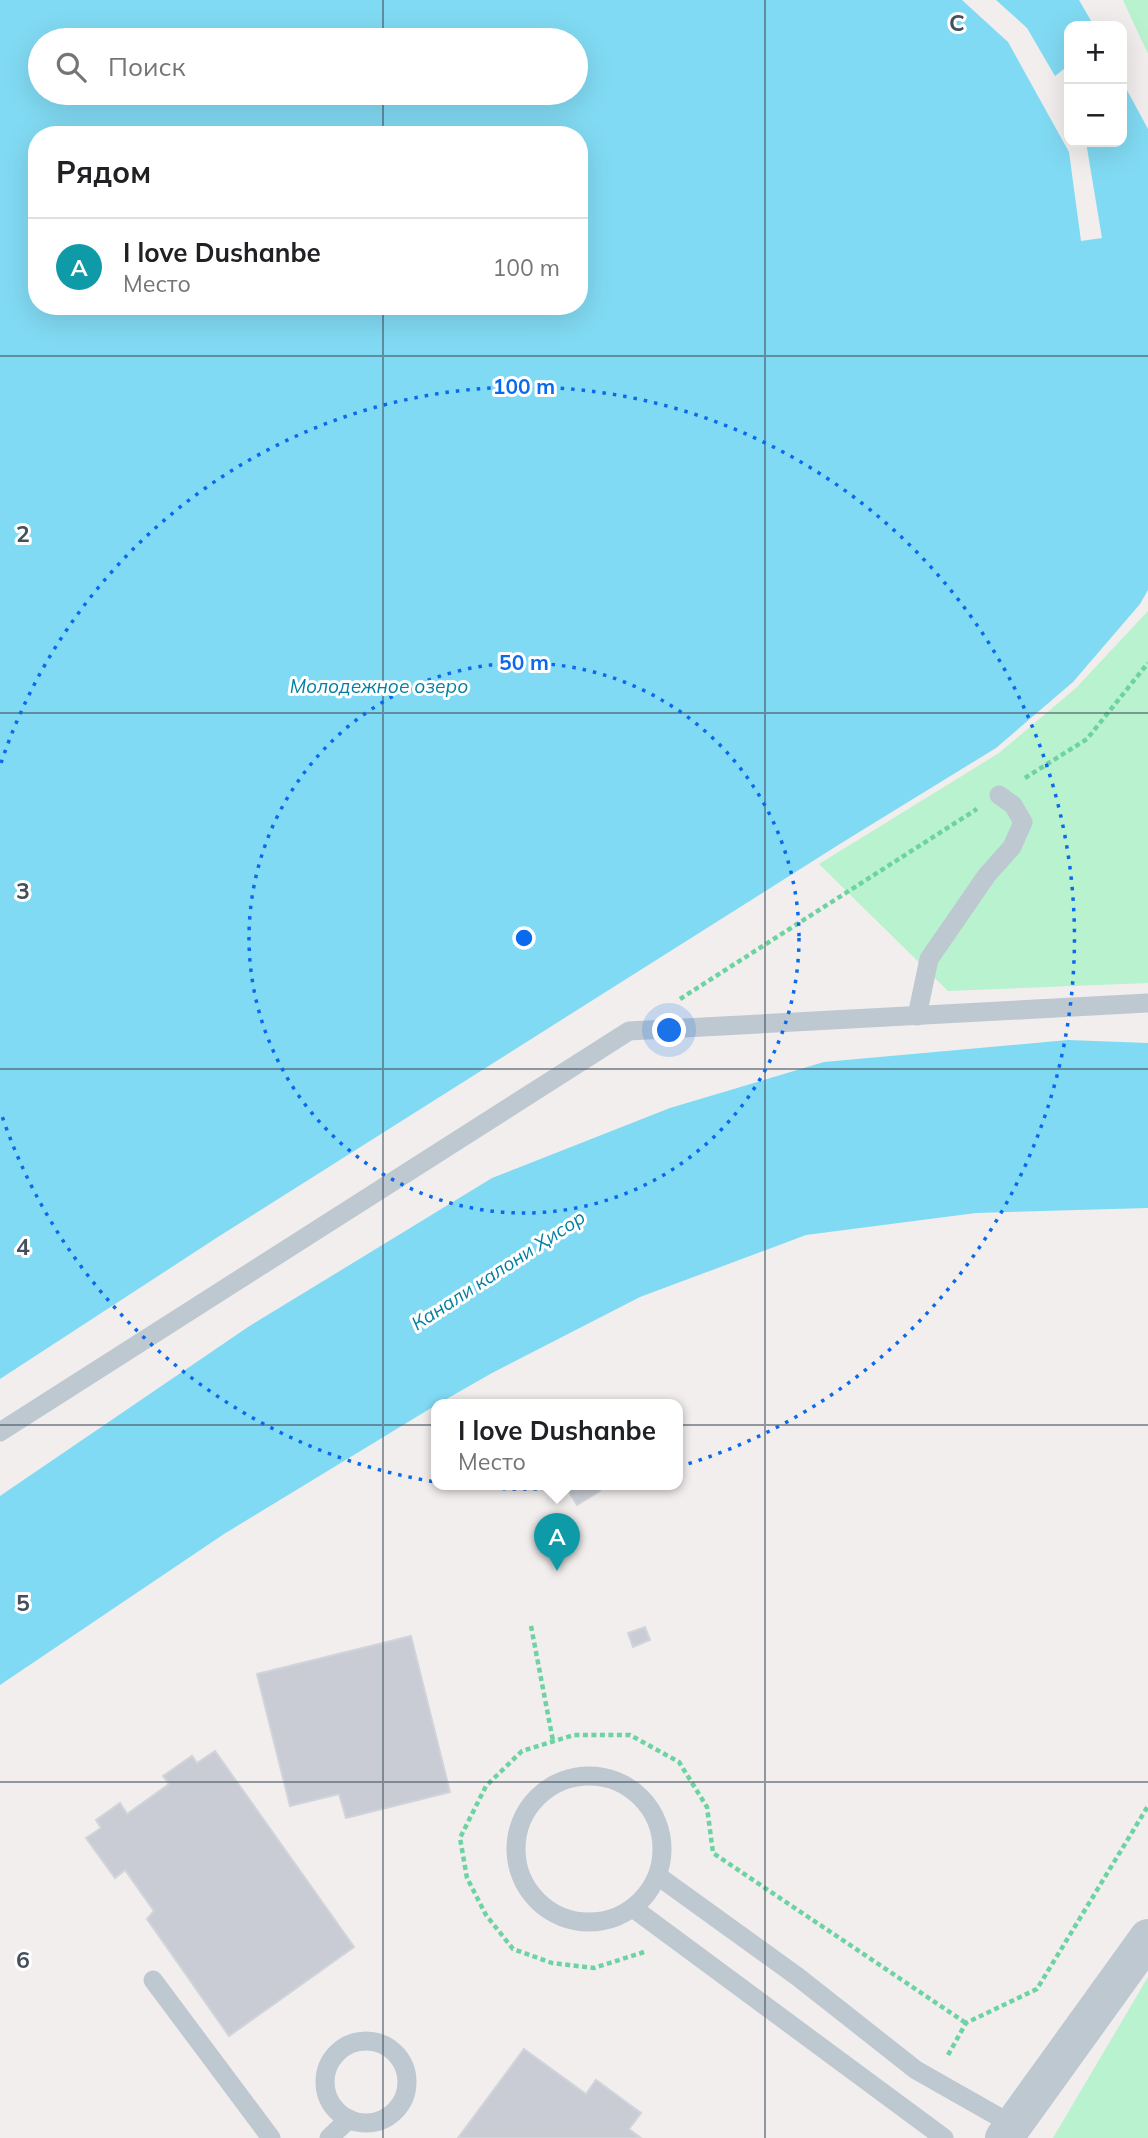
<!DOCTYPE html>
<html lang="ru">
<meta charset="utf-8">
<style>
body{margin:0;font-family:Mulish,sans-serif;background:#f2f2f2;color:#202124}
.controls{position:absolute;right:21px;top:21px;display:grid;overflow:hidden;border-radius:14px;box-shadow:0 7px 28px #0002}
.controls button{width:63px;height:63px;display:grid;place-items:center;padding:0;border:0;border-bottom:2px solid #e0e0e0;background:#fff;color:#202124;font:35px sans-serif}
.you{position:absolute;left:670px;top:1031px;width:24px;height:24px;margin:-18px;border:5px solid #fff;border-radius:50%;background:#1a73e8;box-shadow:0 0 0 10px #1a73e833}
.badge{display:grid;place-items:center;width:46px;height:46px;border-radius:50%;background:#0b8043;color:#fff;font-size:23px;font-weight:700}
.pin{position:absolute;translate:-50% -58px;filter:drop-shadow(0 2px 4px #0008)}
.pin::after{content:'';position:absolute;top:37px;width:24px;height:21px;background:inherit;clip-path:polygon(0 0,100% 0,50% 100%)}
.popup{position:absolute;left:431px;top:1399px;width:252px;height:91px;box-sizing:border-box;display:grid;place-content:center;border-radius:14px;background:#fff;filter:drop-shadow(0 2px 5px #0005);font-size:23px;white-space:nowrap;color:#757577}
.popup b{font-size:26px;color:#202124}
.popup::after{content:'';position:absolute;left:50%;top:100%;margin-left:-14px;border:14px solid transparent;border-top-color:#fff}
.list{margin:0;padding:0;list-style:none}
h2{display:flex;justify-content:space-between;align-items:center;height:91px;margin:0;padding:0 28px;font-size:30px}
h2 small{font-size:23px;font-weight:400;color:#757577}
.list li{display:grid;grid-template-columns:46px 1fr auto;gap:21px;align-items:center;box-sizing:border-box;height:98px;padding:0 28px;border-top:2px solid #e0e0e0}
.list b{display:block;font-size:26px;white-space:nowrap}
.list p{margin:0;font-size:23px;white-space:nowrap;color:#757577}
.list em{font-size:23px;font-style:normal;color:#757577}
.icon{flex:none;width:38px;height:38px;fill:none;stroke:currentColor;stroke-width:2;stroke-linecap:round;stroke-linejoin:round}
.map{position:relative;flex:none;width:1148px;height:2138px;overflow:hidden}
.search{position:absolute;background:#fff;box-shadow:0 7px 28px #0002;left:28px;top:28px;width:560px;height:77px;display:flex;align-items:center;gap:18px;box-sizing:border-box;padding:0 24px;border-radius:38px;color:#757577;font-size:26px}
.panel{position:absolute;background:#fff;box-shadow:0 7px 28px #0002;left:28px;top:126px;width:560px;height:189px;border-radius:28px}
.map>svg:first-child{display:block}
.green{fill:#b8f2cf}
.water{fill:#81daf3;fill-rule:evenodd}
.building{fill:#c9ccd4;stroke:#d1d4da;stroke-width:2}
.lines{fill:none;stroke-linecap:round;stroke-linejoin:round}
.path{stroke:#6dd3a2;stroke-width:4.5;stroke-dasharray:5 3.5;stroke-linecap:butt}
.service{stroke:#bdc8d1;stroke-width:19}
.tertiary{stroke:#bdc8d1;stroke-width:38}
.grid{fill:none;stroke:#44515d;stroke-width:2;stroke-opacity:0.55}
.ring{fill:none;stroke:#0a6aee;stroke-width:3.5;stroke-dasharray:3.5 7}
.labels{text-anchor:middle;stroke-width:6;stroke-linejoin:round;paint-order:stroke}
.water-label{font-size:19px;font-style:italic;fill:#027fa4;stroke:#fff}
.grid-label{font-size:23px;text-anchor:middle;font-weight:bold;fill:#44515d;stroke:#fff;stroke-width:6;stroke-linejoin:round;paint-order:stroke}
.centre{fill:#0a6aee;stroke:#fff;stroke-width:3.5}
.ring-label{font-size:21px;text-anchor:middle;font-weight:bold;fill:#0a6aee;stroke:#fff;stroke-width:6;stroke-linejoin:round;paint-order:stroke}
</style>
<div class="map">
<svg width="1148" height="2138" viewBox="0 0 1148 2138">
<rect width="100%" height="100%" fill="#f1eeed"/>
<g class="green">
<path d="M1123,0h25v54z"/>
<path d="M1148,611v372l-200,8 -129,-127 180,-111 77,-65z"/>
<path d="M1148,1977v161h-95z"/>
</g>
<g class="water">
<path d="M0,0h962l46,42 61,110 12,89 21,-3 -16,-96h36v-61l26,48v461l-8,14 -67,78 -77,66 -153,94 -622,393 -221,144zM576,40v53h-536v-53zM37,135h542v171h-542z"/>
<path d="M996,0h83l15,26h-25v39l-14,11 -28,-48z"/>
<path d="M1068,1040l80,3v165l-172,5 -170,22 -166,62 -148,76 -56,32 -212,129 -224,151v-189l248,-169 244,-149 178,-70 154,-46z"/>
</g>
<g class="building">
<path d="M596,1485l4,6 -23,14 -12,-19z"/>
<path d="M645,1627l5,13 -17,7 -5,-14z"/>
<path d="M411,1636l39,156 -104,26 -7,-24 -49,12 -33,-132z"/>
<path d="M215,1751l139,196 -125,89 -82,-117 7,-8 -29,-41 -10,8 -29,-40 15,-10 -5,-8 24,-17 7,11 42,-30 -6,-8 29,-20 5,7z"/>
<path d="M524,2049l62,45 10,-14 45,33 -12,16 12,9h-183z"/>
</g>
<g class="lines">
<g class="path">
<path d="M1025,778l62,-39 61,-76"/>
<path d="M680,999l297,-190"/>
<path d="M531,1626l22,115"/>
<path d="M644,1952l-50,16 -42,-5 -39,-14 -27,-34 -19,-37 -7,-40 26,-52 36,-35 52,-16h56l49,27 28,45 6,46 253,170"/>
<path d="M948,2055l18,-32 71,-34 111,-183"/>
</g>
<g class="service">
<path d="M917,1016l12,-57 58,-84 25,-28 11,-25 -10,-17 -14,-10"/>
<path d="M0,1432l629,-401 519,-28"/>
<circle cx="589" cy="1849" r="73"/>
<path d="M658,1876l140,101 118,93 97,55"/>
<path d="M633,1908l311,230"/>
<path d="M153,1980l118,158"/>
<circle cx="366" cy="2082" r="41"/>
<path d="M329,2138l20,-19"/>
</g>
<path class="tertiary" d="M1004,2138l144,-200"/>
</g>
<path class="grid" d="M383,0v40M765,0v2138M383,93v42M383,306v1832M0,356h1148M0,713h1148M0,1069h1148M0,1425h1148M0,1782h1148"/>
<g class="ring">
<circle cx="524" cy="938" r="275"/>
<path d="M1 763A551 551 0 1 1 1 1113"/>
</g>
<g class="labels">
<g class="water-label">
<text x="379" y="693">Молодежное озеро</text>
<text transform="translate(498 1270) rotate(-33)" y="7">Канали калони Ҳисор</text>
</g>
</g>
<g class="grid-label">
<text x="957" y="31">C</text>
<text x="23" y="542">2</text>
<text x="23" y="899">3</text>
<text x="23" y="1255">4</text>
<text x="23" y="1611">5</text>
<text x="23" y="1968">6</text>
</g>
<circle cx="524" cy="938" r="10" class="centre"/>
<g class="ring-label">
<text x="524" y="394">100 m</text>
<text x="524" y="670">50 m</text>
</g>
</svg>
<div class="controls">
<button>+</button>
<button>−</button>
</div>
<div class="you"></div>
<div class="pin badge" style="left:557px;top:1571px;background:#0f9aa8">A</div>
<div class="popup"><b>I love Dushanbe</b>Место</div>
<div class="search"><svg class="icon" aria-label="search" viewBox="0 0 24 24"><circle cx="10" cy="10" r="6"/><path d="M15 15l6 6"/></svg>Поиск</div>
<section class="panel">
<h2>Рядом<small></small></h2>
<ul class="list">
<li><span class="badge" style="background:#0f9aa8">A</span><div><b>I love Dushanbe</b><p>Место</p></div><em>100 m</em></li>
</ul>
</section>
</div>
